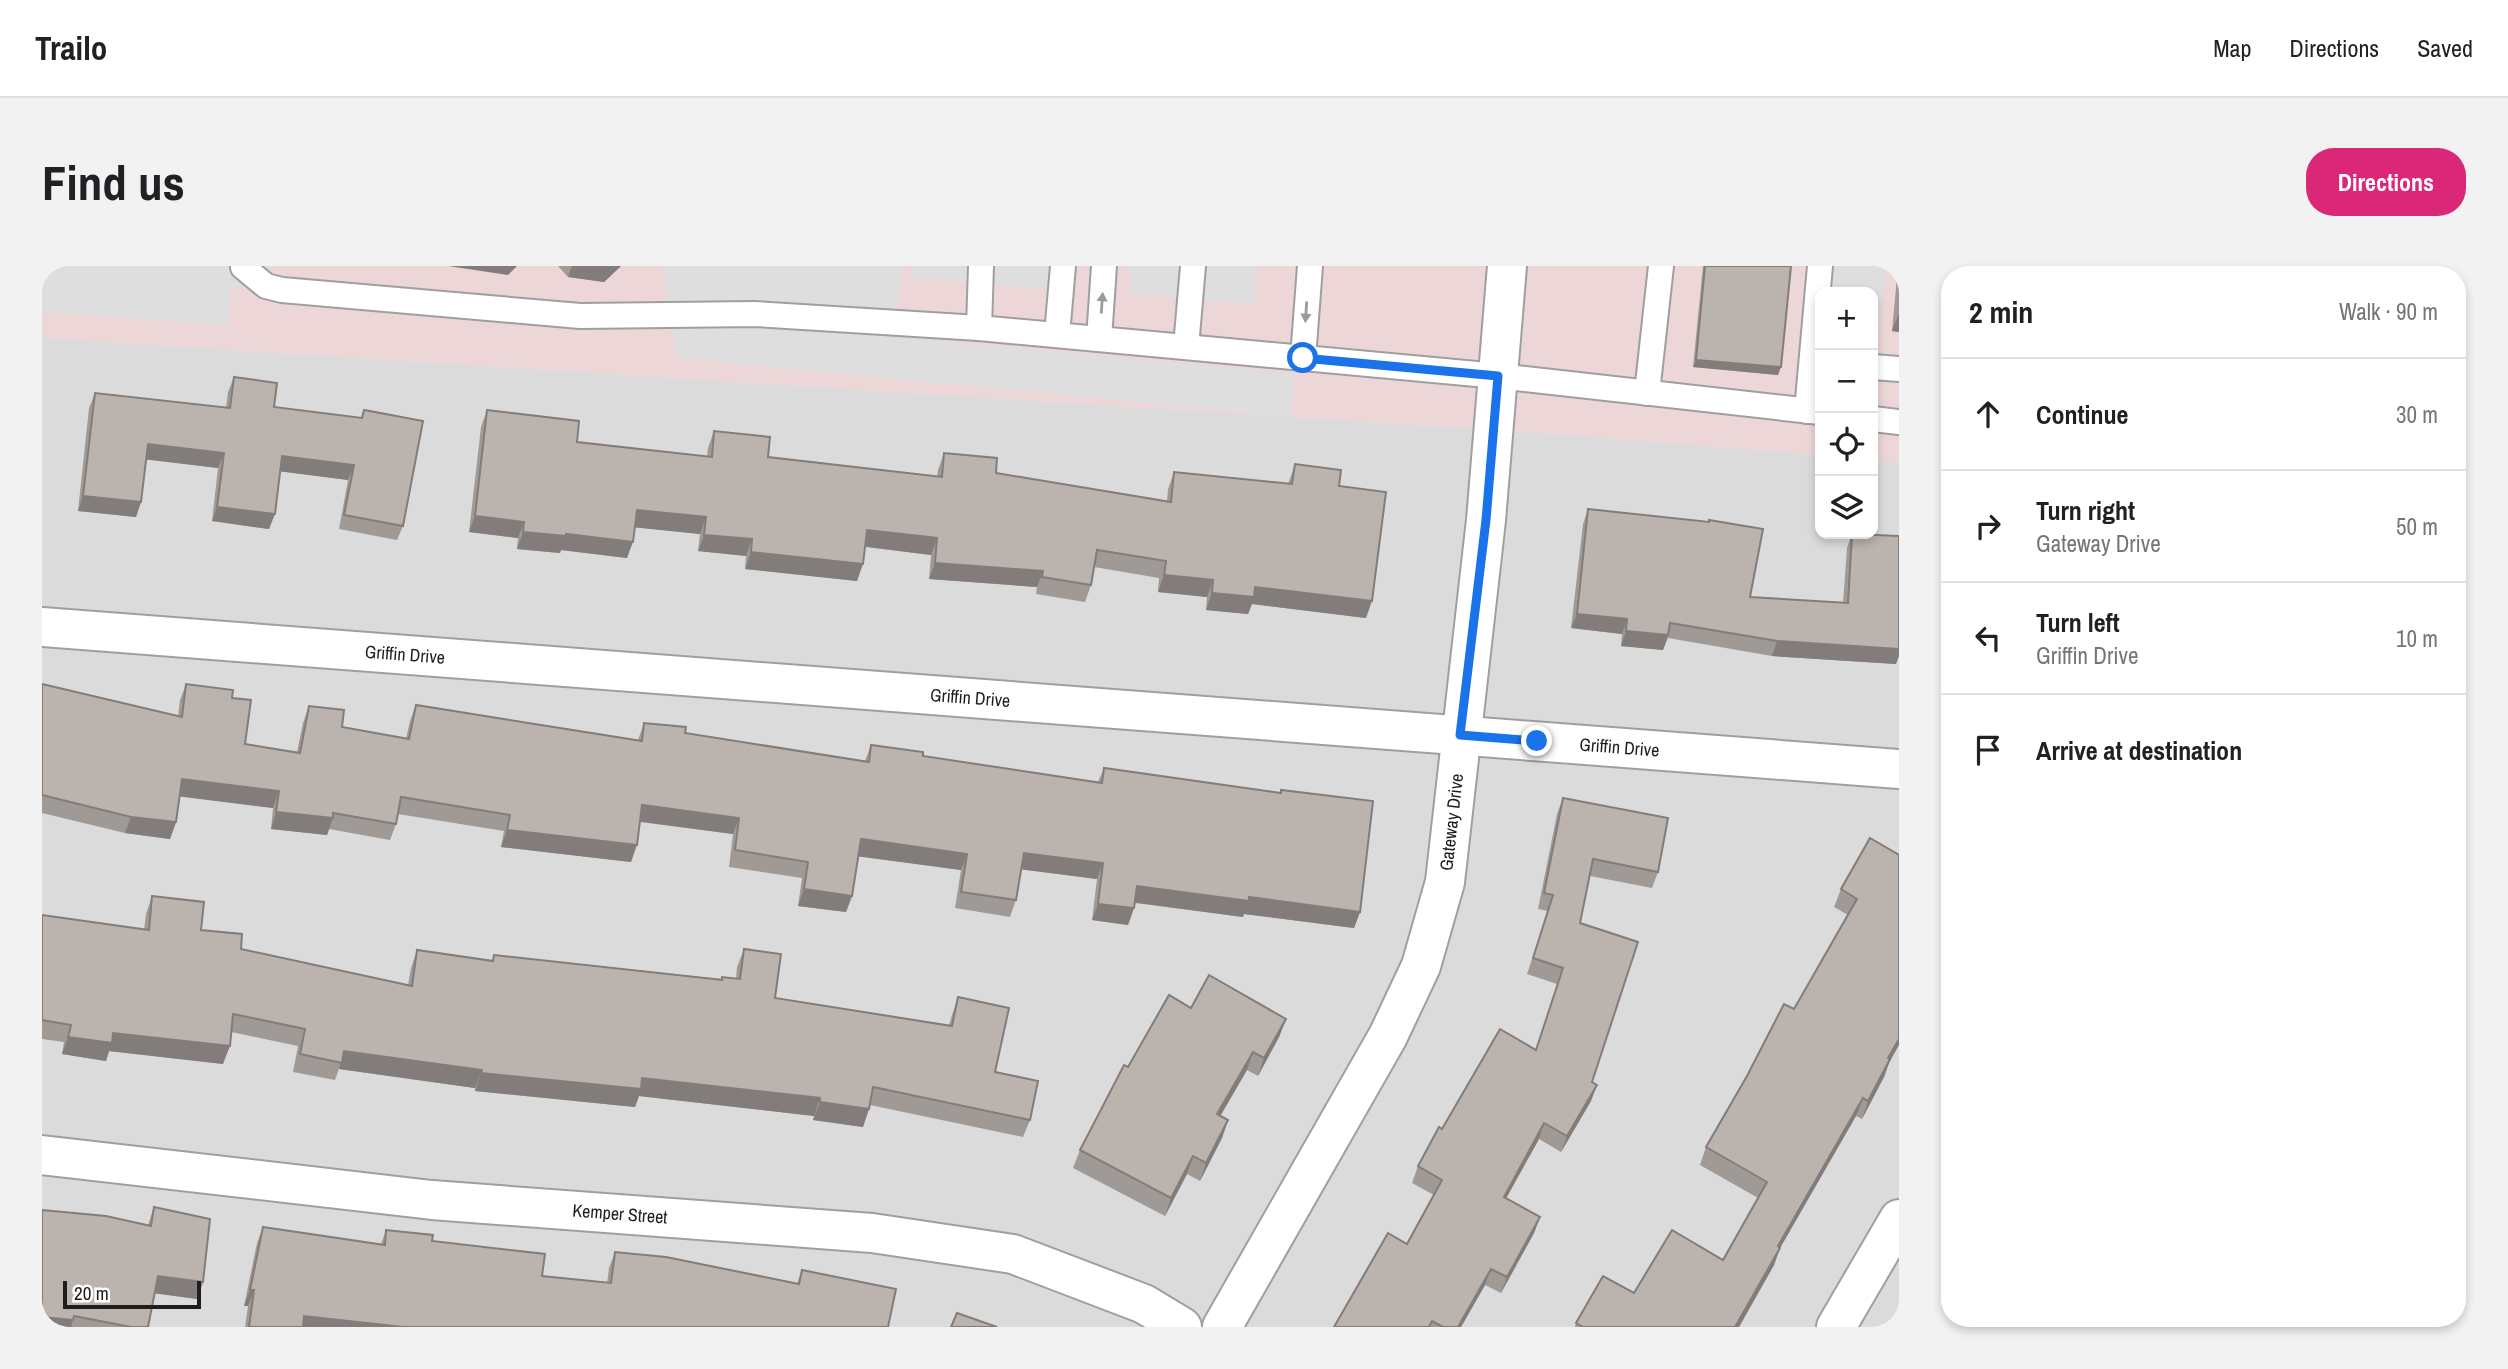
<!DOCTYPE html>
<meta charset="utf-8">
<style>
body{margin:0;font-family:"Archivo Narrow",sans-serif;background:#f2f2f2;color:#202124}
.controls{position:absolute;right:21px;top:21px;display:grid;overflow:hidden;border-radius:14px;box-shadow:0 4px 10px #0003}
.controls button{width:63px;height:63px;display:grid;place-items:center;padding:0;border:0;border-bottom:2px solid #e0e0e0;background:#fff;color:#202124;font:35px sans-serif}
.scale{position:absolute;left:21px;bottom:18px;width:138px;box-sizing:border-box;padding-left:7px;border:4px solid #1e1e1e;border-top:0;font-size:19px;line-height:24px;white-space:nowrap;color:#1e1e1e;-webkit-text-stroke:5px #fff;paint-order:stroke}
.stop{position:absolute;width:21px;height:21px;margin:-16px;border:5px solid #1a73e8;border-radius:50%;background:#fff}
.stop.end{background:#1a73e8;border-color:#fff;box-shadow:0 2px 7px #0008}
.list{margin:0;padding:0;list-style:none}
h2{display:flex;justify-content:space-between;align-items:center;height:91px;margin:0;padding:0 28px;font-size:30px}
h2 small{font-size:23px;font-weight:400;color:#757577}
.list li{display:grid;grid-template-columns:46px 1fr auto;gap:21px;align-items:center;box-sizing:border-box;height:112px;padding:0 28px;border-top:2px solid #e0e0e0}
.list b{display:block;font-size:26px;white-space:nowrap}
.list p{margin:0;font-size:23px;white-space:nowrap;color:#757577}
.list em{font-size:23px;font-style:normal;color:#757577}
.icon{flex:none;width:38px;height:38px;fill:none;stroke:currentColor;stroke-width:2;stroke-linecap:round;stroke-linejoin:round}
.map{position:relative;flex:none;width:1857px;height:1061px;overflow:hidden;border-radius:28px}
header{display:flex;align-items:center;gap:42px;box-sizing:border-box;height:98px;padding:0 35px;background:#fff;border-bottom:2px solid #e0e0e0}
header strong{font-size:33px}
nav{display:flex;gap:38px;margin-inline-start:auto;font-size:24px}
.intro{display:flex;align-items:center;justify-content:space-between;box-sizing:border-box;height:168px;padding:0 42px}
h1{margin:0;font-size:49px}
.button{padding:18px 32px;border-radius:28px;background:#db2777;color:#fff;font-size:24px;font-weight:700}
main{display:flex;gap:42px;padding:0 42px}
aside{flex:1;background:#fff;border-radius:28px;box-shadow:0 4px 10px #0003}
.map>svg:first-child{display:block}
.residential{fill:#dcdbdb}
.commercial{fill:#ecd6d7}
.parking{fill:#dedede}
.lines{fill:none;stroke-linecap:round;stroke-linejoin:round}
.service-casing{stroke:#9f9f9f;stroke-width:28}
.minor-casing{stroke:#9f9f9f;stroke-width:42}
.service{stroke:#fff;stroke-width:24}
.minor{stroke:#fff;stroke-width:38}
.wall{fill:#a09a96}
.shaded-wall{fill:#827d7a}
.building{fill:#bab3ae;stroke:#827d7a;stroke-width:2}
.oneway{fill:#9a9a9a}
.route{stroke:#1a73e8;stroke-width:9}
.labels{text-anchor:middle;stroke-width:7;stroke-linejoin:round;paint-order:stroke}
.street-label{font-size:18px;fill:#1e1e1e;stroke:#fff}
</style>
<header>
<strong>Trailo</strong>
<nav><a>Map</a><a>Directions</a><a>Saved</a></nav>
</header>
<div class="intro"><h1>Find us</h1><a class="button">Directions</a></div>
<main>
<div class="map">
<svg width="1857" height="1061" viewBox="0 0 1857 1061">
<rect width="100%" height="100%" fill="#edeae5"/>
<path class="residential" d="M0,72l1501,95 277,22v79h53v-74l26,2v865h-1857z"/>
<path class="commercial" d="M0,0h1857v196l-26,-2v-168h-53v163l-277,-22 -1501,-95z"/>
<g class="parking">
<path d="M0,0h232l-44,25 -2,34 -186,-13z"/>
<path d="M622,0h237l-5,71 398,36 -3,44 -615,-59 -13,-83z"/>
<path d="M872,0h135l-2,23 -135,-11z"/>
<path d="M1089,0h127l-4,38 -124,-10z"/>
<path d="M1785,0h59l-6,60 -7,-1v-33h-48z"/>
</g>
<g class="lines">
<defs>
<g id="service">
<path d="M201,1l23,19 16,4 298,26 175,-2 224,14 519,48 322,36"/>
<path d="M937,62l2,-62"/>
<path d="M1015,69l6,-69"/>
<path d="M1057,73l5,-73"/>
<path d="M1144,81l7,-81"/>
<path d="M1261,92l7,-92"/>
<path d="M1831,101l26,2"/>
<path d="M1605,127l14,-127"/>
<path d="M1765,145l13,-145"/>
<path d="M1831,153l26,3"/>
</g>
<g id="minor">
<path id="s1" d="M0,361l1857,142"/>
<path id="s2" d="M0,889l390,45 440,33 141,21 131,50 38,23"/>
<path id="s3" d="M1180,1061l166,-291 33,-70 24,-84 41,-362 21,-254"/>
<path d="M1794,1061l63,-108"/>
</g>
</defs>
<use href="#service" class="service-casing"/>
<use href="#minor" class="minor-casing"/>
<use href="#service" class="service"/>
<use href="#minor" class="minor"/>
</g>
<g class="wall">
<path d="M516,0h63l-17,16 -36,-5z"/>
<path d="M1661,0h88l-13,109 -85,-8z"/>
<path d="M1856,0h1v66l-7,-1z"/>
<path d="M192,111l40,30 87,11 3,-8 39,116 -6,14 -58,-11 9,-49 -68,-9 -11,58 -57,-8 6,-53 -72,-9 -5,43 -5,15 -58,-6 11,-103 6,-15 131,15 2,-16z"/>
<path d="M445,144l90,32 130,15 1,-9 6,-17 54,26 169,19 1,-6 6,-17 52,20 171,28 1,-12 6,-17 114,12 7,-20 44,22 27,132 -114,-14 -4,10 -42,-4 1,-13 -49,-5 1,-14 -65,-11 -3,18 -6,17 -49,-8 1,-7 -108,-8 2,-24 -66,-8 -8,34 -112,-12 1,-13 -48,-5 2,-17 -65,-7 -8,31 -66,-8 -1,3 -43,-4 1,-11 -49,-6 12,-105z"/>
<path d="M1546,243l162,88 93,6 4,-55 5,-14 44,130 -124,-8 -104,-18 -5,12 -42,-4 1,-12 -51,-6 12,-104z"/>
<path d="M0,418l136,32 2,-16 6,-16 46,14 13,46 52,8 6,-29 6,-17 33,21 64,12 4,-18 6,-16 222,35 6,-17 41,10 180,28 6,-16 52,11 175,26 6,-14 176,25 1,-3 79,122 -6,16 -110,-14 -1,3 -108,-14 -1,5 -6,17 -36,-5 5,-41 -76,-10 -5,31 -6,17 -55,-9 6,-38 -103,-14 -6,40 -6,16 -48,-6 4,-28 -73,-11 4,-33 -93,-12 -9,40 -130,-15 3,-16 -106,-17 -2,10 -6,16 -61,-11 -2,6 -56,-6 2,-21 -94,-12 -3,26 -6,17 -45,-6 -83,-20z"/>
<path d="M1521,532l95,74 -6,16 -62,-12 -10,47 12,159 -1,19 -30,51 -22,-13 -33,59 34,19 -6,16 -33,60 -16,-8 -24,42h-127l73,-83 27,-49 -22,-12 6,-17 24,-37 94,-79 21,-66 -30,-10 21,-63 -10,-2 19,-95z"/>
<path d="M1828,572l19,225 -5,14 -22,42 -6,-3 -76,132 -6,17 -35,62h-164l1,-4 58,-30 89,-33 35,-62 -58,-33 6,-18 41,-71 47,-67 54,-94 -14,-8 7,-18z"/>
<path d="M110,630l49,34 40,19 167,36 3,-17 6,-18 75,10 2,-5 228,24h14l1,-12 7,-18 31,49 174,27 3,-10 6,-18 37,75 35,48 -7,17 -153,-32 -7,22 -50,-7 1,-4 -175,-20 -4,11 -160,-16v-3l-136,-19 -4,11 -42,-8 5,-26 -67,-14 -8,32 -114,-13 -3,10 -44,-7 2,-12 -22,-3v-124l102,15 2,-16z"/>
<path d="M1149,742l95,11 -7,18 -21,39 -11,-6 -27,46 8,4 -6,18 -22,43 -13,-7 -22,42 -92,-48 7,-18 48,-83z"/>
<path d="M112,941l49,75 -6,17 -42,-6 -7,34h-106l106,-102z"/>
<path d="M221,961l118,17 5,-14 46,11 110,35 65,7 2,-15 6,-16 182,32 5,-14 86,57h-643l3,-21h-4l13,-63z"/>
</g>
<g class="shaded-wall">
<path d="M406,0h69l-9,9z"/>
<path d="M530,0h49l-17,16 -36,-5z"/>
<path d="M1857,47v19l-7,-1z"/>
<path d="M1654,94l85,7 -3,8 -85,-8z"/>
<path d="M106,178l76,9 -6,15 -76,-9z"/>
<path d="M240,190l72,9 -6,15 -71,-9z"/>
<path d="M41,230l58,6 -5,15 -58,-6z"/>
<path d="M175,241l58,7 -6,15 -57,-8z"/>
<path d="M595,244l69,7 -6,17 -69,-7z"/>
<path d="M433,250l49,6 -6,16 -49,-6z"/>
<path d="M825,264l70,8 -6,17 -70,-9z"/>
<path d="M481,266l43,2 67,8 -6,16 -66,-8 -1,3 -43,-4z"/>
<path d="M662,269l48,4 -6,17 -48,-5z"/>
<path d="M709,286l112,12 -6,17 -112,-12z"/>
<path d="M893,297l108,8 -6,16 -108,-8z"/>
<path d="M1122,309l49,5 -6,17 -49,-5z"/>
<path d="M1213,321l117,14 -6,17 -114,-14 -4,10 -42,-4 6,-17z"/>
<path d="M1535,348l50,5 -5,15 -51,-6z"/>
<path d="M1584,365l42,4 -5,15 -42,-4z"/>
<path d="M1735,375l122,8v7l-3,8 -124,-8z"/>
<path d="M140,513l97,12 -6,17 -97,-12z"/>
<path d="M600,539l97,13 -6,16 -97,-13z"/>
<path d="M234,546l57,6 -6,17 -56,-6z"/>
<path d="M89,551l45,5 -6,17 -45,-6z"/>
<path d="M465,564l130,15 -6,17 -130,-15z"/>
<path d="M819,573l106,15 -6,16 -106,-14z"/>
<path d="M982,587l79,10 -6,16 -79,-10z"/>
<path d="M1095,620l112,11 111,15 -6,16 -110,-14 -1,3 -112,-15z"/>
<path d="M762,623l48,7 -6,16 -48,-6z"/>
<path d="M1056,638l36,4 -6,17 -36,-5z"/>
<path d="M1244,753l-7,18 -21,39 6,-18z"/>
<path d="M71,767l117,13 -7,18 -114,-13 -3,10 -44,-7 6,-17z"/>
<path d="M1857,773v6l-10,18 -5,14 -22,42 6,-18 20,-43z"/>
<path d="M302,785l138,19 -7,18 -136,-19z"/>
<path d="M1211,786l-6,18 -36,62 6,-18z"/>
<path d="M439,807l161,5 178,20 -6,18 -175,-20 -4,11 -160,-16z"/>
<path d="M1555,819l-6,16 -30,51 6,-16z"/>
<path d="M1821,832l-7,18 -76,132 -6,17 -35,62h-4l43,-81z"/>
<path d="M778,836l49,7 -6,18 -50,-7z"/>
<path d="M1186,854l-6,18 -22,43 6,-18z"/>
<path d="M1502,857l-5,16 -41,74 6,-16z"/>
<path d="M1151,890l-6,18 -22,42 6,-18z"/>
<path d="M1498,951l-6,16 -33,60 6,-16z"/>
<path d="M1449,1003l-6,16 -24,42h-3z"/>
<path d="M116,1010l45,6 -6,17 -45,-6z"/>
<path d="M208,1024h4l-6,16h-4z"/>
<path d="M262,1050l99,11h-102z"/>
<path d="M0,1051l31,3 -2,7h-29z"/>
</g>
<g class="building">
<path d="M1663,0h86l-10,101 -85,-7z"/>
<path d="M192,111l43,6 -3,24 88,11 2,-8 59,11 -20,105 -59,-11 10,-50 -72,-9 -7,58 -58,-7 7,-54 -76,-9 -7,58 -58,-6 12,-103 135,15z"/>
<path d="M445,144l92,11 -2,21 135,15 2,-26 56,6 -2,20 174,20 2,-24 53,5 -1,15 175,29 3,-30 118,12 3,-20 46,6 -2,16 47,6 -14,109 -117,-14 -1,10 -42,-4 1,-13 -49,-5 2,-14 -69,-11 -6,35 -49,-8 1,-6 -108,-8 2,-25 -70,-8 -4,34 -112,-12 1,-13 -48,-4 2,-18 -69,-7 -4,32 -67,-8v2l-43,-4 1,-10 -49,-6z"/>
<path d="M1546,243l121,13v-2l54,9 -13,68 98,6 4,-69 47,2v113l-122,-8 -107,-18 -2,12 -42,-4 1,-12 -50,-5z"/>
<path d="M0,418l140,33 4,-33 47,6 -1,8 19,2 -6,44 55,9 9,-47 35,4 -2,17 67,12 7,-34 226,36 2,-18 42,4 -1,6 184,29 2,-17 52,7v4l179,27 2,-15 177,25v-3l92,11 -13,111 -111,-15v4l-112,-15 -3,22 -36,-4 5,-41 -79,-10 -8,47 -55,-8 6,-38 -106,-15 -9,57 -48,-7 4,-27 -73,-12 4,-32 -97,-13 -5,40 -130,-15 3,-15 -109,-18 -5,27 -63,-11v5l-57,-6 3,-21 -97,-12 -6,43 -45,-5 -89,-22z"/>
<path d="M1521,532l105,20 -10,54 -65,-13 -13,64 58,19 -46,140 5,3 -30,51 -23,-13 -40,74 36,20 -33,60 -16,-8 -33,58h-15l-11,-6 -3,6h-95l54,-94 19,11 35,-64 -24,-14 21,-39 3,2 58,-100 36,21 27,-82 -30,-10 20,-63 -9,-2z"/>
<path d="M1828,572l29,17v184l-11,19 2,1 -22,42 -5,-3 -85,148 2,2 -45,79h-152l-7,-4 27,-47 31,17 38,-63 51,30 44,-78 -61,-35 41,-71 37,-72 10,5 63,-110 -16,-10z"/>
<path d="M110,630l52,6 -3,28 41,4 -1,15 171,37 5,-36 76,11 1,-6 228,25v-3l18,2 4,-30 37,5 -6,44 177,28 6,-29 51,11 -14,64 43,9 -8,39 -157,-33 -4,22 -49,-7v-4l-178,-20 -1,11 -160,-16 1,-3 -138,-19 -2,12 -42,-9 5,-25 -72,-15 -3,32 -117,-13 -1,10 -44,-6 3,-12 -29,-5v-105l107,15z"/>
<path d="M1167,709l77,44 -22,39 -11,-6 -36,62 11,6 -22,43 -13,-7 -22,42 -91,-48 44,-85 4,2 41,-72 22,13z"/>
<path d="M112,941l56,12 -7,63 -45,-6 -10,51h-17l-57,-11 -1,4 -31,-3v-107l64,6 45,10z"/>
<path d="M221,961l122,18 1,-15 47,5 -1,6 113,13 -3,22 69,7 4,-31 51,5 133,27 3,-14 94,19 -8,38h-485l-99,-11 -1,11h-54l5,-37h-4z"/>
<path d="M915,1047l40,14h-46z"/>
</g>
<defs><path id="oneway-solid" d="M-6-.8H1V-3.2L6.5 0L1 3.2V.8H-6Z" transform="scale(1.75)"/></defs>
<g class="oneway">
<use href="#oneway-solid" transform="translate(1060 37) rotate(-86)"/>
<use href="#oneway-solid" transform="translate(1264 46) rotate(94)"/>
</g>
<g class="lines">
<path class="route" d="M1261,92l195,18 -12,144 -26,215 77,6"/>
</g>
<g class="labels">
<g class="street-label">
<text dy="6" stroke="none"><textPath href="#s1" startOffset="364">Griffin Drive</textPath></text>
<text dy="6" stroke="none"><textPath href="#s1" startOffset="931">Griffin Drive</textPath></text>
<text dy="6" stroke="none"><textPath href="#s1" startOffset="1582">Griffin Drive</textPath></text>
<text dy="6" stroke="none"><textPath href="#s3" startOffset="560">Gateway Drive</textPath></text>
<text dy="6" stroke="none"><textPath href="#s2" startOffset="581">Kemper Street</textPath></text>
</g>
</g>
</svg>
<div class="controls">
<button>+</button>
<button>−</button>
<button><svg class="icon" aria-label="locate" viewBox="0 0 24 24"><circle cx="12" cy="12" r="6"/><path d="M12 2v4M12 18v4M2 12h4M18 12h4"/></svg></button>
<button><svg class="icon" aria-label="layers" viewBox="0 0 24 24"><path d="M12 4l9 5-9 5-9-5zM3 14l9 5 9-5"/></svg></button>
</div>
<div class="scale">20 m</div>
<div class="stop" style="left:1261px;top:92px"></div>
<div class="stop end" style="left:1495px;top:475px"></div>
</div>
<aside>
<h2>2 min<small>Walk · 90 m</small></h2>
<ul class="list">
<li><svg class="icon" aria-label="ahead" viewBox="0 0 24 24"><path d="M12 20V5M6 11l6-6 6 6"/></svg><div><b>Continue</b></div><em>30 m</em></li>
<li><svg class="icon" aria-label="right" viewBox="0 0 24 24"><path d="M7 20v-9h11M14 6l5 5-5 5"/></svg><div><b>Turn right</b><p>Gateway Drive</p></div><em>50 m</em></li>
<li><svg class="icon" aria-label="left" viewBox="0 0 24 24"><path d="M17 20v-9H6M10 6l-5 5 5 5"/></svg><div><b>Turn left</b><p>Griffin Drive</p></div><em>10 m</em></li>
<li><svg class="icon" aria-label="arrive" viewBox="0 0 24 24"><path d="M6 21V4h12l-3 4 3 4H6"/></svg><div><b>Arrive at destination</b></div></li>
</ul>
</aside>
</main>
